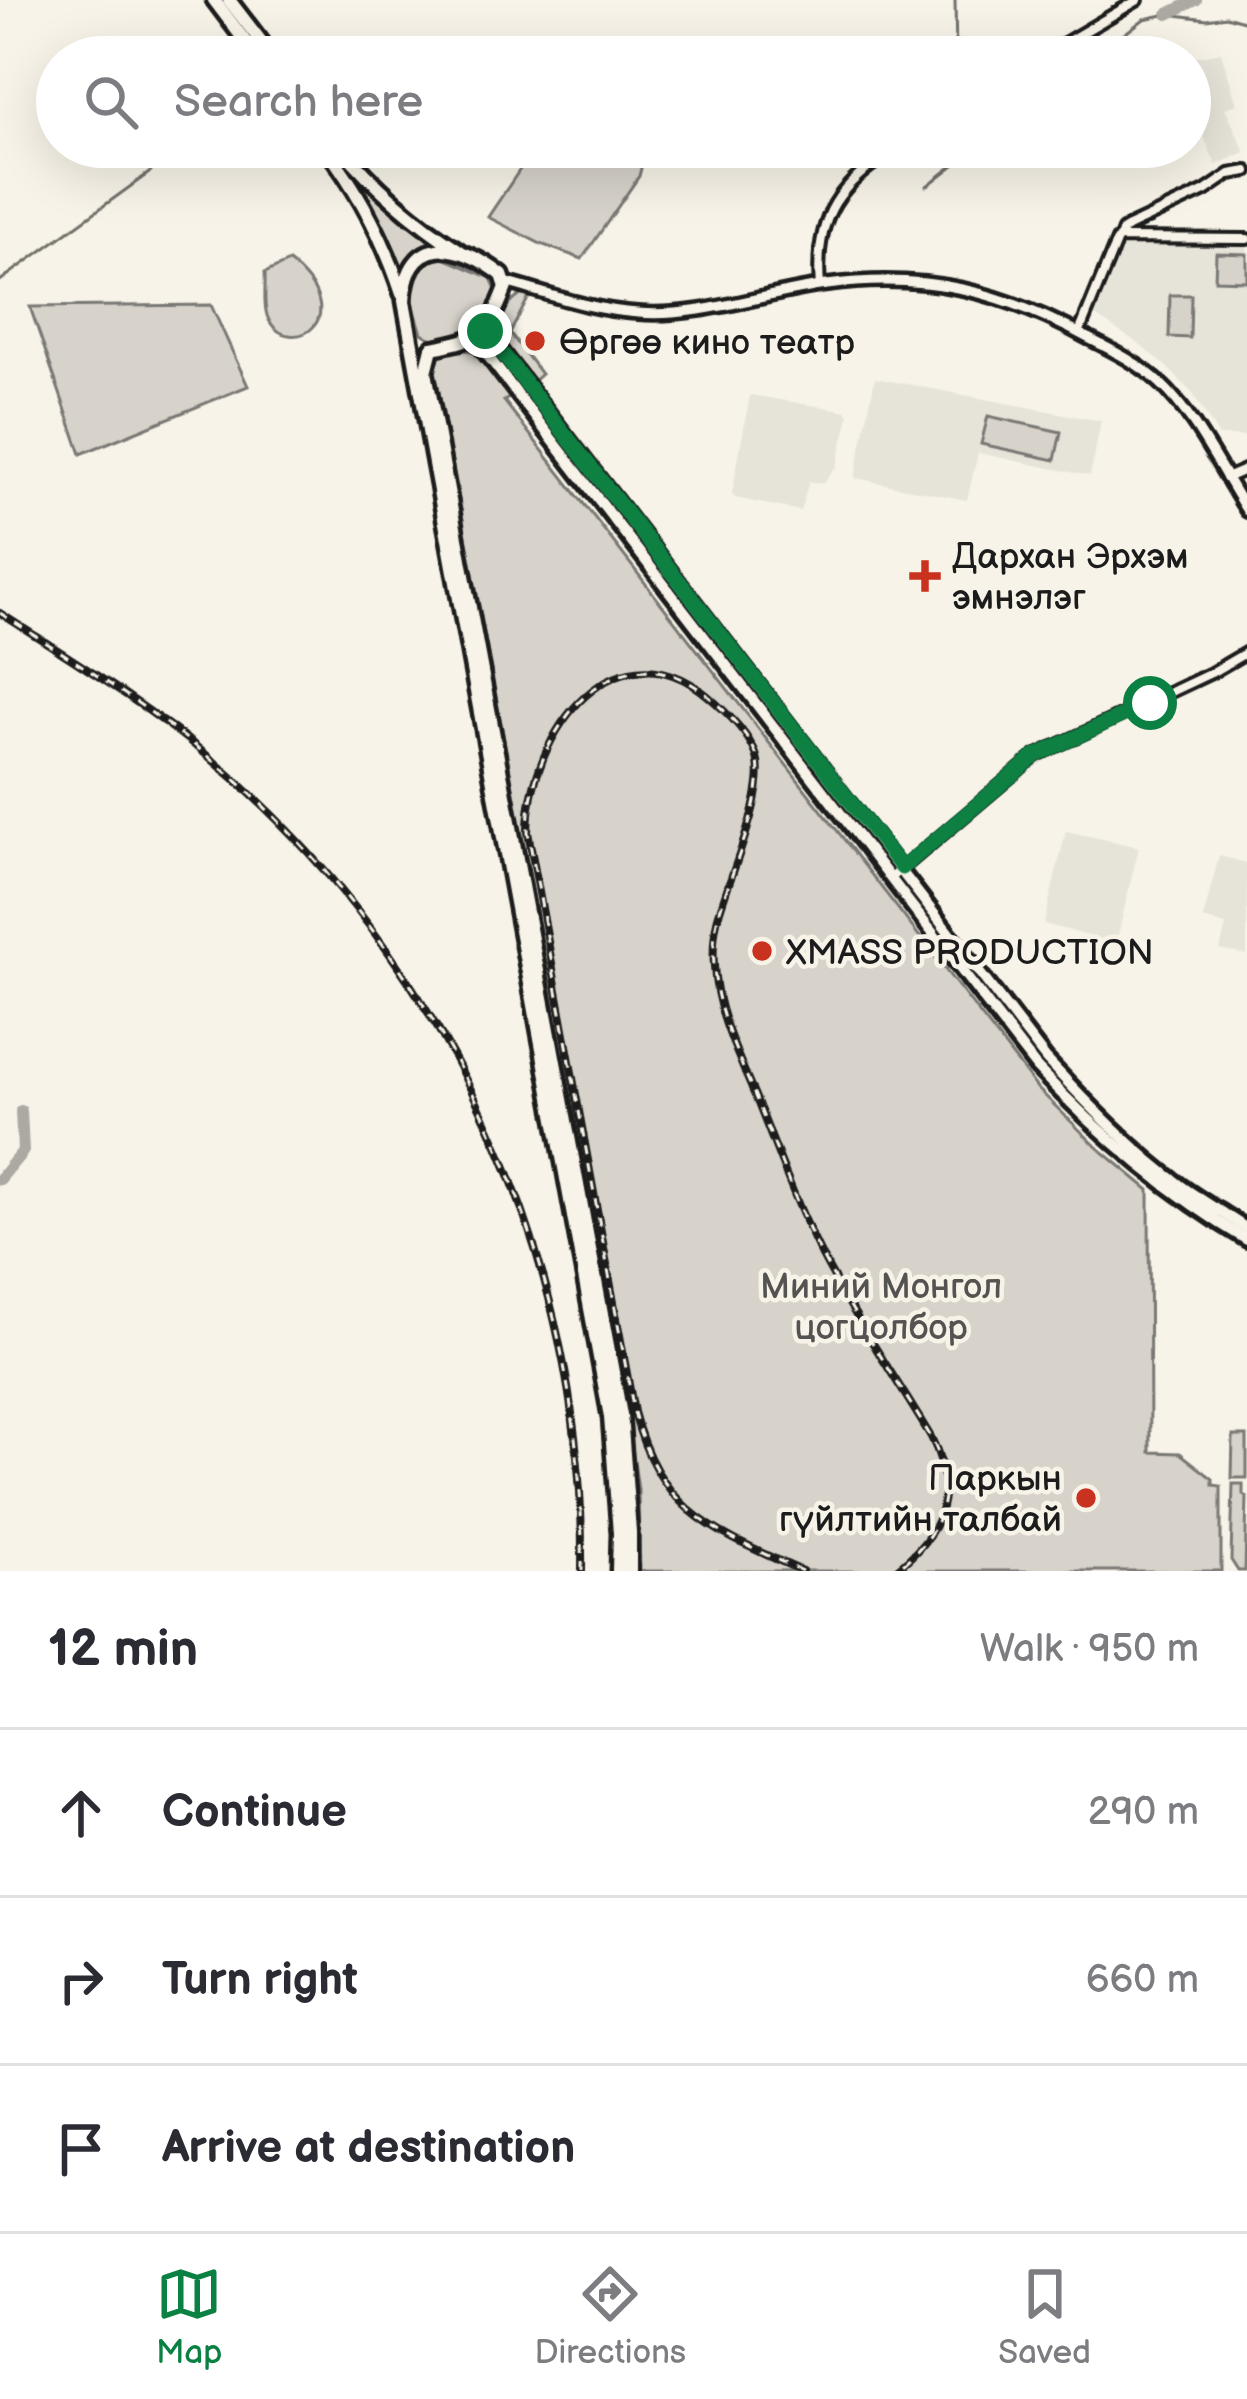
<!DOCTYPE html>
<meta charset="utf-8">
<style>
body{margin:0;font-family:"Balsamiq Sans",sans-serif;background:#f2f2f3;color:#2b2b33}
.stop{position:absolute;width:36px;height:36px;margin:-27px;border:9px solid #0b8043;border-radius:50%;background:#fff}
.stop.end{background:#0b8043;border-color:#fff;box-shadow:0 3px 12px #0008}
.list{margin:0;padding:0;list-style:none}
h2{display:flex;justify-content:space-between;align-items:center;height:156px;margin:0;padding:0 48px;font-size:51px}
h2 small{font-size:39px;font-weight:400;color:#7c7c81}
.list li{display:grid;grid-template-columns:78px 1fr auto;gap:36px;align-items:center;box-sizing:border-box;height:168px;padding:0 48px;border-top:3px solid #e1e1e2}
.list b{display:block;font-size:45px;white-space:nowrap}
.list em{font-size:39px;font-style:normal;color:#7c7c81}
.icon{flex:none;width:66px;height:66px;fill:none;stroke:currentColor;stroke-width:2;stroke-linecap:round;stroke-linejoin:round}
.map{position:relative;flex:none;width:1247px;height:1571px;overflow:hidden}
.search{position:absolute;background:#fff;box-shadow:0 12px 48px #0002;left:36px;right:36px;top:36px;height:132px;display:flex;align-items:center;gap:30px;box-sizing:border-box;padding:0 42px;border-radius:66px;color:#7c7c81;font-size:45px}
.sheet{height:660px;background:#fff}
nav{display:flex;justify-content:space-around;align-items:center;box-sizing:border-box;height:168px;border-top:3px solid #e1e1e2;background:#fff;font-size:33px;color:#7c7c81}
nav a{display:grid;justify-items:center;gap:6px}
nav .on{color:#0b8043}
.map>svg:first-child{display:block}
.built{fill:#e6e3d9}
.green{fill:#d7d3cb;stroke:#7a7874;stroke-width:3}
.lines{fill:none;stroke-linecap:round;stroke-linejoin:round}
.stream{stroke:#72716c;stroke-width:3}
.river{stroke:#aca9a2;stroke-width:12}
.minor-casing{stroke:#1c1c1c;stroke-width:16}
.tertiary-casing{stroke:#1c1c1c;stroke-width:18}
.secondary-casing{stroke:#1c1c1c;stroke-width:20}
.trunk-casing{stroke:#1c1c1c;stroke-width:21}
.minor{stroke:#f7f3e8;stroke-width:8}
.tertiary{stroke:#f7f3e8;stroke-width:9}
.secondary{stroke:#f7f3e8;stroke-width:10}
.trunk{stroke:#f7f3e8;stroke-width:12}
.rail-casing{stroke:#1c1c1c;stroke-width:8}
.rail{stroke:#f7f3e8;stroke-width:3;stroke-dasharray:9;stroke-linecap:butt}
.route{stroke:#0b8043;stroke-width:15}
.poi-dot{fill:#c8321e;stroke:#f7f3e8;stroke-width:4.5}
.labels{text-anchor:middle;stroke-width:9;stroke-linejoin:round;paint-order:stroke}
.poi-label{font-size:36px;fill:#1c1c1c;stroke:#f7f3e8;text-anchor:start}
.park-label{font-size:36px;fill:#545351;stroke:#f7f3e8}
</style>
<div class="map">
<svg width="1247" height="1571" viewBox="0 0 1247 1571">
<rect width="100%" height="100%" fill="#f7f3e8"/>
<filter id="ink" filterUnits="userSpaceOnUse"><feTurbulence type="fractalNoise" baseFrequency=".00833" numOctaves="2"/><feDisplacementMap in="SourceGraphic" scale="24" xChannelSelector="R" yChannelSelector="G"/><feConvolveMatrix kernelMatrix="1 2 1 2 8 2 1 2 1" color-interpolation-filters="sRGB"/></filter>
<g filter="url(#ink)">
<g class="built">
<path d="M1221,52l16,52 -12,4 20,44 -29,13 -26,-60v-47z"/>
<path d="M1120,241l127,3v192h-28l-26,-42 -26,-27 -29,-24 -46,-29z"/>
<path d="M875,378l226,43 -11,55 -112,-23 -11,47 -112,-22z"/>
<path d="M750,395l97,16 2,5 -13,54h-3l-9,13 -15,-1 -9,29 -65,-13 -3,-4z"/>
<path d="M1066,831l73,16 -23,96 -72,-19z"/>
<path d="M1219,856l28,7v92l-27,-5 6,-25 -23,-6z"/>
</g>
<g class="green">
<path d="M332,147h3l40,45 54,44 4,4 -3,6c-11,4 -22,19 -33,21z"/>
<path d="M535,147h108v13l-4,16 -57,83 -41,-15 -53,-27z"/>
<path d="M1216,253l31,1v27l-32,-1z"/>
<path d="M444,258l47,20 5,12c-10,25 -19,41 -46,47 -12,3 -17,4 -28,-4 -10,-31 -23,-67 22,-75z"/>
<path d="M289,262c69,55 4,96 -19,60 -8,-12 -4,-35 -5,-49z"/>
<path d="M521,295h9l-20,38 31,41 -10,9 -36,-46c2,-17 12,-33 26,-42z"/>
<path d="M1170,295h21l-1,43 -21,-1z"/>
<path d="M211,305l37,81 -167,68 -51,-147z"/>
<path d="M467,350l14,3 33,42 -10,6 533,687 59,58 53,44 1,262 30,1 33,26v6l8,1v85h-581l-2,-81 -19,-137 -183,-977 -5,1 5,-23z"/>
<path d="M988,416l73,16 -6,28 -74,-16z"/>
<path d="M1233,1436h14v42h-15z"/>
<path d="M1233,1484h10v10l4,3 -2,74h-7l-7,-11z"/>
</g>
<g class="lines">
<g class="stream">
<path d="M955,0l1,57"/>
<path d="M1094,57l50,-38 24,-5 39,5 19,-3 21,6"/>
<path d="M927,186l50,-39"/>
<path d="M0,281l149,-108 23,-26"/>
</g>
<g class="river">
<path d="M1168,14l28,-14"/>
<path d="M0,1179l23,-28 -2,-40"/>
</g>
<defs>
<g id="minor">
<path d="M1041,57l97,-57"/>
<path d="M1120,238l3,-8 5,-3 77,-36 25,-17 17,-3"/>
<path d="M820,286c-6,-71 20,-104 79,-139"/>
<path d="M1079,333l38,-93 3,-2 127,1"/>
<path d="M1226,478l21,-9"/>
<path d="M891,878l144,-122 176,-83 36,-21"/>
</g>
<path id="tertiary" d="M505,282c44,12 86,28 133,31 63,5 127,-20 189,-28 99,-13 176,6 263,54 24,12 50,25 70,44 33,30 62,89 87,128"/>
<g id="secondary">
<path d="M485,331l561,728c43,46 87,92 138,129 20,14 42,27 63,41"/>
<path d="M474,338l562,729c63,67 132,126 211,173"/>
</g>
<g id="trunk">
<path d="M214,0l43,57"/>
<path d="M229,0l44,57"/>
<path d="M325,147c35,46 59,92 77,147"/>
<path d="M341,147c35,42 73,74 119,104"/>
<path d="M432,348c48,-10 55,-12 74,-61l-4,-12c-42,-33 -95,-43 -98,26l206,1116 9,116 -1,38"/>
<path d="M432,348l-6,24 195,1043 9,117v39"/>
</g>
</defs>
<use href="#minor" class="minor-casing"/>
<use href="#tertiary" class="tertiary-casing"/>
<use href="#secondary" class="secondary-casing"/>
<use href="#trunk" class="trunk-casing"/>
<use href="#minor" class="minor"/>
<use href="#tertiary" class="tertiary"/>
<use href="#secondary" class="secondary"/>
<use href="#trunk" class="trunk"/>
<defs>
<g id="rail">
<path d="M0,613c71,46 144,90 209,144 239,201 377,502 373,814"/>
<path d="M802,1571c-88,-40 -142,-58 -168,-159l-106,-580c0,-98 91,-223 189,-128 15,14 31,30 39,50 14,36 -29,126 -39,167 -3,14 -4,30 -3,45 2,46 24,89 41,130 22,54 41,109 67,160 33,63 73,121 109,181 28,55 11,98 -37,134"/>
</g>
</defs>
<use href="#rail" class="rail-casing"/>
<use href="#rail" class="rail"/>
</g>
</g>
<g class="lines" filter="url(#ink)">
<path class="route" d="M485,331l417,537 133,-112 115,-53"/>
</g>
<g class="poi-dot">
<circle cx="535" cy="341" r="12"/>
<path d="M919 558h12v12h12v12h-12v12h-12v-12h-12v-12h12z"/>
<circle cx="762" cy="951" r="12"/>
<circle cx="1086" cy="1498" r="12"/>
</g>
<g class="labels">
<g class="poi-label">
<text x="559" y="354">Өргөө кино театр</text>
<text x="952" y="568">Дархан Эрхэм<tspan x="952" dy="41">эмнэлэг</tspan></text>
<text x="786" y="964">XMASS PRODUCTION</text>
<text x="1062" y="1490" text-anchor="end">Паркын<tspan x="1062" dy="41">гүйлтийн талбай</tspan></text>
</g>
<g class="park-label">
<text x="881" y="1298">Миний Монгол<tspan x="881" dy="41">цогцолбор</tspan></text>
</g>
</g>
</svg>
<div class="stop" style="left:1150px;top:703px"></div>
<div class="stop end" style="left:485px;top:331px"></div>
<div class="search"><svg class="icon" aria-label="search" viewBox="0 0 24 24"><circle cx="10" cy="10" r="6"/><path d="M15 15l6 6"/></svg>Search here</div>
</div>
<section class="sheet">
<h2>12 min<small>Walk · 950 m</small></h2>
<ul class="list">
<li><svg class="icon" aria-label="ahead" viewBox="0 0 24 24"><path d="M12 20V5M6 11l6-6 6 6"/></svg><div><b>Continue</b></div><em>290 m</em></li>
<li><svg class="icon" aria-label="right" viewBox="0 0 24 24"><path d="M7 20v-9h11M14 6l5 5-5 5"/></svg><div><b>Turn right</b></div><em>660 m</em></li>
<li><svg class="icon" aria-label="arrive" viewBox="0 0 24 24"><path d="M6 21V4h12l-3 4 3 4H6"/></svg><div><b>Arrive at destination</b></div></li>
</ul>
</section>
<nav>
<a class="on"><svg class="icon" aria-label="map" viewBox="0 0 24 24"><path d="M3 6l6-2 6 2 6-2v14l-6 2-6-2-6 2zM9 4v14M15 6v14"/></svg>Map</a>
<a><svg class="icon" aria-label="directions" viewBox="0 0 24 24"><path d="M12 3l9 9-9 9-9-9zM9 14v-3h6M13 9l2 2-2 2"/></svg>Directions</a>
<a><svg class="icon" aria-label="saved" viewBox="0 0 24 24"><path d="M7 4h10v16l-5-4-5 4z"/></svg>Saved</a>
</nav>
